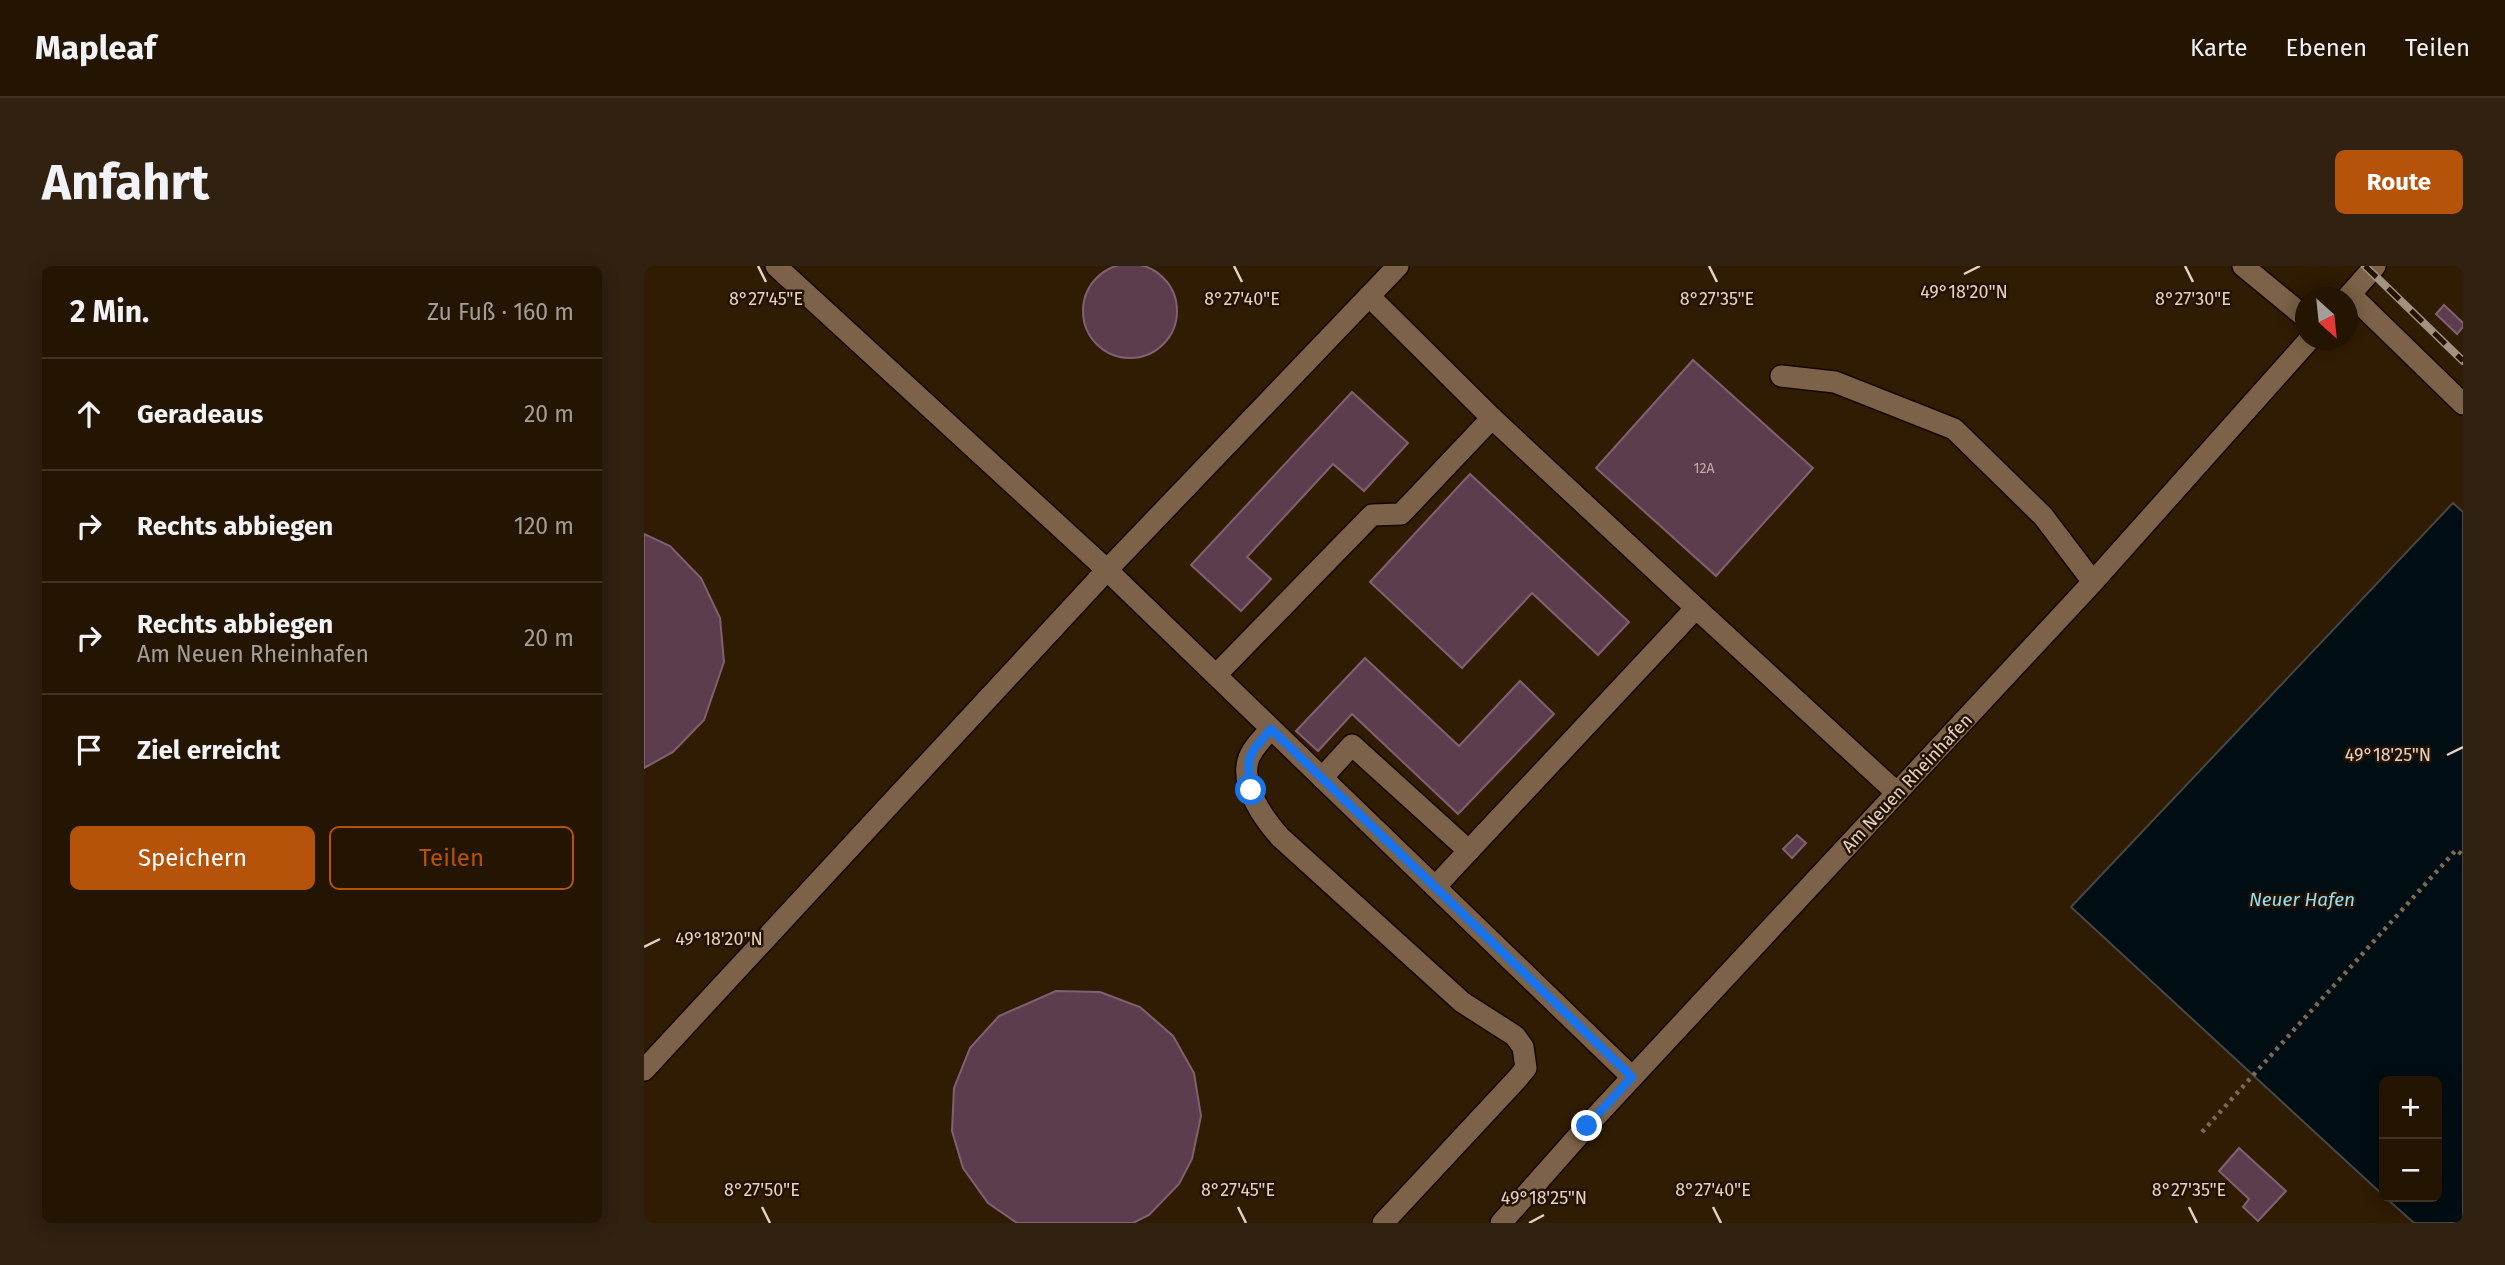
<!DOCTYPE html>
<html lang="de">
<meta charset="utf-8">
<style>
body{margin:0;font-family:"Fira Sans",sans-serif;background:#302111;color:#f1f3f6}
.controls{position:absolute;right:21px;bottom:21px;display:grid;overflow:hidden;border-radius:10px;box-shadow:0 4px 18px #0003}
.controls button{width:63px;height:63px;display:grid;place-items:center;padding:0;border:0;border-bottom:2px solid #413324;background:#241402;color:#f1f3f6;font:35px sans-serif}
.compass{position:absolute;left:1651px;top:21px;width:63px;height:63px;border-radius:50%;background:#241402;box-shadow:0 4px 18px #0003;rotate:153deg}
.stop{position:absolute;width:21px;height:21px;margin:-16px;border:5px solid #1a73e8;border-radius:50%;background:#fff}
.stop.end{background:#1a73e8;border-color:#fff;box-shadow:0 2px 7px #0008}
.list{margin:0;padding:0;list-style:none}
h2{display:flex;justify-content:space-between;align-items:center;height:91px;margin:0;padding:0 28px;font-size:30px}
h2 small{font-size:23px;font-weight:400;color:#a39e99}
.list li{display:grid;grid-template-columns:46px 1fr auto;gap:21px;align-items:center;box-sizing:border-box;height:112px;padding:0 28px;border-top:2px solid #413324}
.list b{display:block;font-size:26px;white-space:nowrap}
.list p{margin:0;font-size:23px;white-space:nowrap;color:#a39e99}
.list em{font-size:23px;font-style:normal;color:#a39e99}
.actions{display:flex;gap:14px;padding:21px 28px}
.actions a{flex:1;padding:16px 0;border:2px solid #b45309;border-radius:10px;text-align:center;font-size:24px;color:#b45309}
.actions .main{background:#b45309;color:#fff}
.icon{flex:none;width:38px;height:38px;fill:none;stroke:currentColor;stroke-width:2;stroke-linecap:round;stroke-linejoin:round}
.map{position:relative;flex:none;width:1819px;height:957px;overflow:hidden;border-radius:10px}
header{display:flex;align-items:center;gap:42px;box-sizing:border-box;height:98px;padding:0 35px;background:#241402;border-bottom:2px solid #413324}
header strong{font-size:33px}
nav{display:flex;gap:38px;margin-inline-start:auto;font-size:24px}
.intro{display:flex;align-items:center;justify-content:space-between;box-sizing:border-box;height:168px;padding:0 42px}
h1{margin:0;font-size:49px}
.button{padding:18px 32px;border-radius:10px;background:#b45309;color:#fff;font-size:24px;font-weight:700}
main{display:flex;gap:42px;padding:0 42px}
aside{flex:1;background:#241402;border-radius:10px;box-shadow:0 4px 18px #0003}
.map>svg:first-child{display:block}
.water{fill:#000d12;stroke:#444847;stroke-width:2}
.building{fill:#5c3d4e;stroke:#816071;stroke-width:2}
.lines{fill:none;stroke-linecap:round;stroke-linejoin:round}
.minor-casing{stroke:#170500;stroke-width:24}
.path{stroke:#7c6a56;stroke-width:4.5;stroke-dasharray:3.5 5;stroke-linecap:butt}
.minor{stroke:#7b6248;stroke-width:21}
.rail-casing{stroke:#a39280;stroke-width:8}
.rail{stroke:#251100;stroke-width:5;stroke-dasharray:16;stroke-linecap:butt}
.route{stroke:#1a73e8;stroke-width:9}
.ticks{fill:none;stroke:#e1d2c4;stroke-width:2.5}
.labels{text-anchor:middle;stroke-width:5;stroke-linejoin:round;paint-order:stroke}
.number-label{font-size:14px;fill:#c0ada6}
.street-label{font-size:18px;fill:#e1d2c4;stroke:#251100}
.water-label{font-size:19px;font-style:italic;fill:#8ee1f7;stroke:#251100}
.ticks-label{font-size:18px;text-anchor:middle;fill:#e1d2c4;stroke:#251100;stroke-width:5;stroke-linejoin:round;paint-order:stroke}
</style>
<header>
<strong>Mapleaf</strong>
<nav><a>Karte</a><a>Ebenen</a><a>Teilen</a></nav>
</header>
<div class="intro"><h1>Anfahrt</h1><a class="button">Route</a></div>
<main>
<aside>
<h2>2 Min.<small>Zu Fuß · 160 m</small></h2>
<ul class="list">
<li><svg class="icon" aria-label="ahead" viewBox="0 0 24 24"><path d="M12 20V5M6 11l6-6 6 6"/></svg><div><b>Geradeaus</b></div><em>20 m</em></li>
<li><svg class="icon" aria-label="right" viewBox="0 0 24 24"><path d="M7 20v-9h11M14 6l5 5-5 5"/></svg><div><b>Rechts abbiegen</b></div><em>120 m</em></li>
<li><svg class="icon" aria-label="right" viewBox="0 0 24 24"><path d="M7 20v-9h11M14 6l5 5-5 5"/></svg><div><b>Rechts abbiegen</b><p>Am Neuen Rheinhafen</p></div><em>20 m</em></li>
<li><svg class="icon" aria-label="arrive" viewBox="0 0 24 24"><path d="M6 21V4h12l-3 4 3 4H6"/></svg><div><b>Ziel erreicht</b></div></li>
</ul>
<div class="actions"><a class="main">Speichern</a><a>Teilen</a></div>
</aside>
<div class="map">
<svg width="1819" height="957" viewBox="0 0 1819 957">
<rect width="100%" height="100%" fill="#301b03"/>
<path class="water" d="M1809,237l10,9v711h-49l-29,-26h52v-116h-53v115l-313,-289z"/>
<g class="building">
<circle cx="486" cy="45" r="47"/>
<path d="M1800,39l19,18v4l-6,7 -21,-20z"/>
<path d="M1049,94l120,108 -97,108 -120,-108z"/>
<path d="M708,126l56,51 -44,48 -31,-27 -86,93 24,22 -30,32 -50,-46z"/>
<path d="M826,208l159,148 -31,33 -66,-62 -70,75 -92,-86z"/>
<path d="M0,268l26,12 31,32 19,40 4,44 -20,58 -31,32 -29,16z"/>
<path d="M721,392l94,88 61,-65 34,33 -96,100 -106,-100 -34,37 -22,-20z"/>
<path d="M1153,569l9,8 -14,15 -9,-9z"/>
<path d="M412,725l44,1 40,15 33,29 21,37 7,43 -9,43 -13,25 -30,31 -16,8h-116l-29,-20 -25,-35 -11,-37 2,-43 16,-40 29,-32z"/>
<path d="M1595,882l47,43 -28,30 -15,-14 6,-8 -30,-28z"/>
</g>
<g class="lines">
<defs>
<g id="minor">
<path d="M754,0l-291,304 525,507"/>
<path d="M1599,0l62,51"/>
<path d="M1706,28l113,110"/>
<path d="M725,30l123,122"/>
<path d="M1703,32l28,-32"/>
<path d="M1137,110l54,6 119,47 89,87 50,66"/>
<path d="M572,409l156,-160 29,-1 91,-96 204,190"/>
<path d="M627,463c-8,9 -20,20 -23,32 -7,26 16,58 32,76l182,165 53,34 8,11 3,21 -9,11 -134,144"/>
<path d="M678,512l30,-33 117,106"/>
<path d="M791,621l261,-279 201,185"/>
<path d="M0,804l463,-500 -331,-304"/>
<path d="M857,957l86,-97 506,-544 216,-242"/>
</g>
</defs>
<use href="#minor" class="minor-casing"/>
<path class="path" d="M1558,866l254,-282 7,5"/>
<use href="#minor" class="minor"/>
<defs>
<path id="rail" d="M1721,0l98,95"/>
</defs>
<use href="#rail" class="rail-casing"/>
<use href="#rail" class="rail"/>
</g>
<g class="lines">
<path class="route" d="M607,524c-5,-36 -3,-34 20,-61l361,348 -45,49"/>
</g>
<path class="ticks" d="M114,0l8,16M590,0l8,16M1065,0l8,16M1541,0l8,16M1320,8l16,-8M1803,489l16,-8M0,681l16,-8M118,941l8,16M594,941l8,16M1069,941l8,16M1545,941l8,16M885,957l15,-8"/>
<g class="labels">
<g class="number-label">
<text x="1060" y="207">12A</text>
</g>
<g class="street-label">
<text transform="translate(1263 517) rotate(-47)" y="6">Am Neuen Rheinhafen</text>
</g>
<g class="water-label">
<text x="1658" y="640">Neuer Hafen</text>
</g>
</g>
<g class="ticks-label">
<text x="1320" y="32">49°18'20"N</text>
<text x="122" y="39">8°27'45"E</text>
<text x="598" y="39">8°27'40"E</text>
<text x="1073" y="39">8°27'35"E</text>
<text x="1549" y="39">8°27'30"E</text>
<text x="1744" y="495">49°18'25"N</text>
<text x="75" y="679">49°18'20"N</text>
<text x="118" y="930">8°27'50"E</text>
<text x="594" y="930">8°27'45"E</text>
<text x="1069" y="930">8°27'40"E</text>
<text x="1545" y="930">8°27'35"E</text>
<text x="900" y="938">49°18'25"N</text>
</g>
</svg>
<div class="controls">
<button>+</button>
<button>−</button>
</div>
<svg class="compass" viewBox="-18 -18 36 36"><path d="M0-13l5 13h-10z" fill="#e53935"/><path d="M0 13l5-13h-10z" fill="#a39e99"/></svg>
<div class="stop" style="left:607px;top:524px"></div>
<div class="stop end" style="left:943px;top:860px"></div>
</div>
</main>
